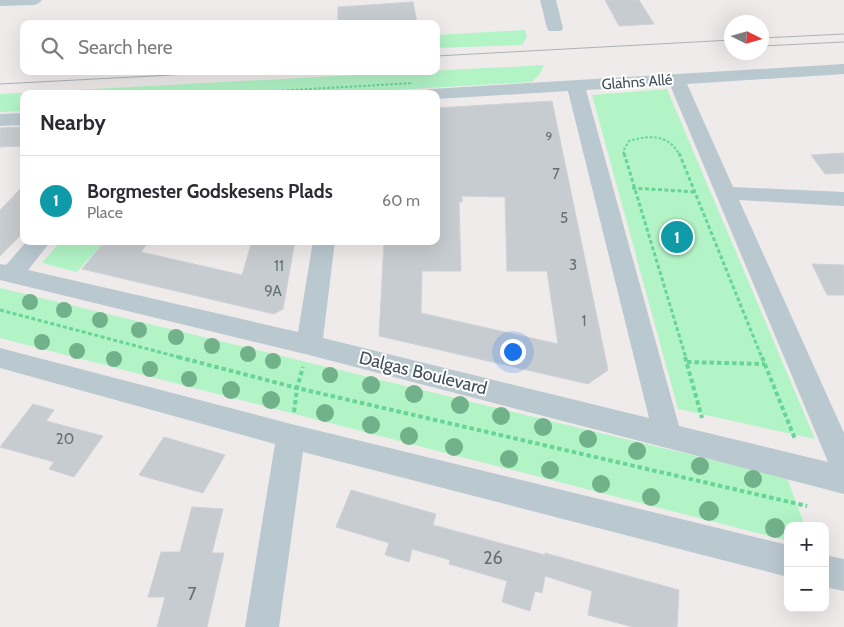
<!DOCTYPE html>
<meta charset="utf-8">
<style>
body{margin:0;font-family:Cabin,sans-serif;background:#f2f2f3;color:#2b2b33}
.controls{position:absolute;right:15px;bottom:15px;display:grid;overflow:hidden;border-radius:10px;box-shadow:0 5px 20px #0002}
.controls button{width:45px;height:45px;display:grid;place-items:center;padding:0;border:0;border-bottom:1px solid #e1e1e2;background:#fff;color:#2b2b33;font:25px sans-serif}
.compass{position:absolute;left:724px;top:15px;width:45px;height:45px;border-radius:50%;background:#fff;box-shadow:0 5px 20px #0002;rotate:95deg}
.you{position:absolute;left:512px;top:351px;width:18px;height:18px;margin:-12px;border:4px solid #fff;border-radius:50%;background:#1a73e8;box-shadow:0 0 0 8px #1a73e833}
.badge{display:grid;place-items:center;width:32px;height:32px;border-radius:50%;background:#037ff1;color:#fff;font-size:16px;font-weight:700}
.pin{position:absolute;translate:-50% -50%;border:2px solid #fff;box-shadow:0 1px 5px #0006}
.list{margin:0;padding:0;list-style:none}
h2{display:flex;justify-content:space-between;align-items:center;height:65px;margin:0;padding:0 20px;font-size:21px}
h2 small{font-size:16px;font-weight:400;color:#7c7c81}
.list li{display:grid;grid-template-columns:32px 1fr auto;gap:15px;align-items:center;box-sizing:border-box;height:90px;padding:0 20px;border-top:1px solid #e1e1e2}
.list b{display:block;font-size:19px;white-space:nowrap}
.list p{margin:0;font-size:16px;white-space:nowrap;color:#7c7c81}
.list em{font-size:16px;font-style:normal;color:#7c7c81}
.icon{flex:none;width:28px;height:28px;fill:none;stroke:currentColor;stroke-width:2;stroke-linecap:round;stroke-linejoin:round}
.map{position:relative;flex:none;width:844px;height:627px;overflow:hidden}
.search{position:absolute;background:#fff;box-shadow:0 5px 20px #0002;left:20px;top:20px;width:420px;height:55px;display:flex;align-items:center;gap:12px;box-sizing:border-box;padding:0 18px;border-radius:10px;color:#7c7c81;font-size:19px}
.panel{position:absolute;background:#fff;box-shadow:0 5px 20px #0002;left:20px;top:90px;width:420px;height:155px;border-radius:10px}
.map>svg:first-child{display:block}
.green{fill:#b2f4c6}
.building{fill:#c7ccd1;stroke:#ced2d8;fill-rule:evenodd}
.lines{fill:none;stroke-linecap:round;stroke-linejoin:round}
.path-far2{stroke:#67d595;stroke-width:2;stroke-dasharray:2.5 2;stroke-linecap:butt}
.path-far1{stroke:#67d595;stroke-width:3;stroke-dasharray:4 2.5;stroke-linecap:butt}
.path{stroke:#67d595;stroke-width:4;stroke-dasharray:4.5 3;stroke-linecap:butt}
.minor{fill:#bac8d0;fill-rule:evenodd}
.tram{stroke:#adb2b7;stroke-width:1}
.tree{fill:#72b28b}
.labels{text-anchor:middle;stroke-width:4;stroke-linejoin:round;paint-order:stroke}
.far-number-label{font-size:12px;fill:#637078}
.far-street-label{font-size:15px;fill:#42515b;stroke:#fff}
.number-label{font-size:15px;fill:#637078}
.street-label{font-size:18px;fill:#42515b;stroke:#fff}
.near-number-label{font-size:18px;fill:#637078}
</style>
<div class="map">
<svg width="844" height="627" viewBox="0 0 844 627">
<rect width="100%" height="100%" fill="#efebeb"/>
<g class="green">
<path d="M525,30l2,7 -5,8 -86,3v-13z"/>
<path d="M544,65l-5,10 -7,7 -207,12h-301v17l-24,1v-18z"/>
<path d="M667,89l148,350 -137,-30 -86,-314z"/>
<path d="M61,241h44l-28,31 -35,-9z"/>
<path d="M0,288l787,190 18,48h-17v15l-788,-203z"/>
</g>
<g class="building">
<path d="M605,0h34l15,24 -35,2z"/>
<path d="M413,2l4,21 -79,1v-17z"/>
<path d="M552,101l56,269 -20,14 -209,-48 5,-95h54l-1,-133zM462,196l43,1 2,74h40l11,73 -137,-31 1,-42h39l-2,-69h3z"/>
<path d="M24,127v19l-24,1v-19z"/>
<path d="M844,153v20l-19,1 -14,-19z"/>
<path d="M24,185v47l-24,24v-46z"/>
<path d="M105,241h44l-8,11 101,23 10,-34h43l-12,68 -9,5 -192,-45z"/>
<path d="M812,264l32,1v30h-17z"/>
<path d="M33,404l21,6 -8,11 57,15 -29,41 -25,-8 5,-7 -54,-15z"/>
<path d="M164,437l61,18 -22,38 -64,-18z"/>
<path d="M351,490l85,24 -3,11 112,30v-2l134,37 -2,37h-44l-45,-12 4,-24 -47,-15 -3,17 -7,-2 -5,20 -28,-9 5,-21 -58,-17 1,-4 -38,-11 -3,13 -24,-7 4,-12 -53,-16z"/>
<path d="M192,507l31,2 -11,44h12l-17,74h-50l8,-30h-17l13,-45h19z"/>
</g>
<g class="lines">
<g class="path-far2">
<path d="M224,94l189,-11"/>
<path d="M624,154l-1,-3 6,-10c20,-6 39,-7 50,13"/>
</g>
<g class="path-far1">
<path d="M624,153l62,205"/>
<path d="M679,153l83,205"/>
<path d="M632,188l64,4"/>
<path d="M0,310l182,48"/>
</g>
<g class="path">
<path d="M178,357l119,31 510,118"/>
<path d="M685,357l17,61"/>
<path d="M762,357l33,82"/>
<path d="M687,362l78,2"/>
<path d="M294,412l3,-24 6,-21"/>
</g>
<g class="minor">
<path d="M0,0h42l-3,3 -5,2 -34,1z"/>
<path d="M540,0h16l7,28 -2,3h-12l-2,-3z"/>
<path d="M844,64v10l-157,10 46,103 111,5v14l-105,-6 105,233v61l-535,-139 -309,-75v-16l6,1 21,-24h24l-23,29 270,62 15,-91h22l-12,97 326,80 -81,-327 -132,8v-5h-14l3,-4 6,-1zM670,85l158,377 -149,-36 -93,-336z"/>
<path d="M24,113v12l-24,1v-12z"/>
<path d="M0,348l291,76 497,121v32l-485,-125 -24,175h-34l30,-183 -275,-76z"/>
<path d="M825,555l19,4v32l-19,-4z"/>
</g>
<g class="tram">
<path d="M762,38l82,-4"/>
<path d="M762,46l82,-4"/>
<path d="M436,56l296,-16"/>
<path d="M0,84l247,-13"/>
</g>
</g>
<g class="tree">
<circle cx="30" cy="302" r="8"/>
<circle cx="64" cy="310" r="8"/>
<circle cx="100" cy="320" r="8"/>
<circle cx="139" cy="330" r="8"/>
<circle cx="176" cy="337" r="8"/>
<circle cx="42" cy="342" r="8"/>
<circle cx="212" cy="346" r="8"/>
<circle cx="77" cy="351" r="8"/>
<circle cx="248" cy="354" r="8"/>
<circle cx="114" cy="359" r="8"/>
<circle cx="273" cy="361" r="8"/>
<circle cx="150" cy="369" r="8"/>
<circle cx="330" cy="375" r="8"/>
<circle cx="189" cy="379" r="8"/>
<circle cx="371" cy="385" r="9"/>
<circle cx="231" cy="390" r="9"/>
<circle cx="414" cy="394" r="9"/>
<circle cx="271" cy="400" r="9"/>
<circle cx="460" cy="405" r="9"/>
<circle cx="325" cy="413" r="9"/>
<circle cx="501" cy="416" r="9"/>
<circle cx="371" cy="425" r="9"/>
<circle cx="543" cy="427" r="9"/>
<circle cx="409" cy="436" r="9"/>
<circle cx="588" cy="439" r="9"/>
<circle cx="454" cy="447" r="9"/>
<circle cx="637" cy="451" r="9"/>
<circle cx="509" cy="459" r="9"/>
<circle cx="700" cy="466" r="9"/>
<circle cx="550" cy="470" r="9"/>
<circle cx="753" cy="479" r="9"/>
<circle cx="601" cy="484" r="9"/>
<circle cx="651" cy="497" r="9"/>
<circle cx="709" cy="511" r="10"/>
<circle cx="775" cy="528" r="10"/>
</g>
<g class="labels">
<g class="far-number-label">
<text x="549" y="140">9</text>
</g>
<g class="far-street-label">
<text transform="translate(637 82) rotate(-4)" y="5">Glahns Allé</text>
</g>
<g class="number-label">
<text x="556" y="179">7</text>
<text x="564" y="223">5</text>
<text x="573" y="270">3</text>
<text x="279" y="271">11</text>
<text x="273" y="296">9A</text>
<text x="584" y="326">1</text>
<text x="65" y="444">20</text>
</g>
<g class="street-label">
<text transform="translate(423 373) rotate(14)" y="6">Dalgas Boulevard</text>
</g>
<g class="near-number-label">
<text x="493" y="564">26</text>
<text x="192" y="600">7</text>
</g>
</g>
</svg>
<div class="controls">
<button>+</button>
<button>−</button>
</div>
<svg class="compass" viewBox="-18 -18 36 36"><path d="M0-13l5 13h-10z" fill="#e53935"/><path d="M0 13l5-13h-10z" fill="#7c7c81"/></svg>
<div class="you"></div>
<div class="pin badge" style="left:677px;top:237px;background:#0f9aa8">1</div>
<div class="search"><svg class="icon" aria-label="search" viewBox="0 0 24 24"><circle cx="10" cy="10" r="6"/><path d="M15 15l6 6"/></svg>Search here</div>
<section class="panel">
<h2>Nearby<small></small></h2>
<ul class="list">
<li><span class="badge" style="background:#0f9aa8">1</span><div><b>Borgmester Godskesens Plads</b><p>Place</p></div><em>60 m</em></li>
</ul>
</section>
</div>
